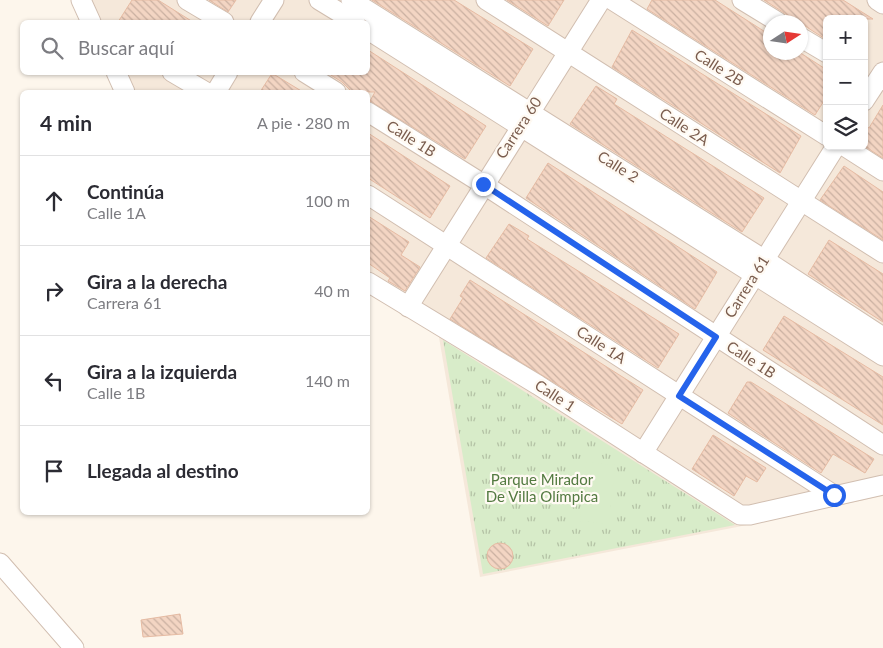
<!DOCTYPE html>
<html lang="es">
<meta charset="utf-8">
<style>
body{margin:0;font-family:Lato,sans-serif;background:#f7f7f7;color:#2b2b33}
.controls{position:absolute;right:15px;top:15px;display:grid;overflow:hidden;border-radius:8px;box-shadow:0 1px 4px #0004}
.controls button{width:45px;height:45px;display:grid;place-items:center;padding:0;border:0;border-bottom:1px solid #e1e1e2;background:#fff;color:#2b2b33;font:25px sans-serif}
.compass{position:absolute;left:763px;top:15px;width:45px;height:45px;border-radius:50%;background:#fff;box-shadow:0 1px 4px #0004;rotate:78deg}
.stop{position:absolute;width:15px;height:15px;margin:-11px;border:4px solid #2563eb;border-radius:50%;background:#fff}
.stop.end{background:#2563eb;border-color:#fff;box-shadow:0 1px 5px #0008}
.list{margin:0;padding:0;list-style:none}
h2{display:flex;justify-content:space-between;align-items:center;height:65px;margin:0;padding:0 20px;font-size:21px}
h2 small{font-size:16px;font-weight:400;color:#7c7c81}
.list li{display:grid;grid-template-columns:32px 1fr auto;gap:15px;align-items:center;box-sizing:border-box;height:90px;padding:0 20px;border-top:1px solid #e1e1e2}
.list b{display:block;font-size:19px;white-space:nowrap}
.list p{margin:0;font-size:16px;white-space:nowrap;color:#7c7c81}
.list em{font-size:16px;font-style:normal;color:#7c7c81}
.icon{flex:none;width:28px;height:28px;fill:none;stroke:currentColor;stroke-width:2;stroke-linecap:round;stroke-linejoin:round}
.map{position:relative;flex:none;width:883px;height:648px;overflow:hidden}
.search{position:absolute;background:#fff;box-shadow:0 1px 4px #0004;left:20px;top:20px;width:350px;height:55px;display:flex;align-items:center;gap:12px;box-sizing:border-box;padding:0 18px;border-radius:8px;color:#7c7c81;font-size:19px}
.panel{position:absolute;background:#fff;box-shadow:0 1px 4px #0004;left:20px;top:90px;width:350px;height:425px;border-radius:8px}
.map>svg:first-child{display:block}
.residential{fill:#f5e8da;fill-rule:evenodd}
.park{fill:url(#park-tufts)}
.garden{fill:#d8ecc9}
.building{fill:url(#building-back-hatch);stroke:#e6bba3}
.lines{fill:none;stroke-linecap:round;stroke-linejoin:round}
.minor-casing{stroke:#d1beb0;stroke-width:21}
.minor{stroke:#fff;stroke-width:19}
.route{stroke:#2563eb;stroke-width:6}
.labels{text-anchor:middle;stroke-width:4.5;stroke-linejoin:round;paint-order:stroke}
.street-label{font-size:15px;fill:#7a5c4d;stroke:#fffaf3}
.park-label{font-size:15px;fill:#537a41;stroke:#fffaf3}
</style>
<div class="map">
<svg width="883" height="648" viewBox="0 0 883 648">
<defs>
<pattern id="park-tufts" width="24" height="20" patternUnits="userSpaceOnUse" patternTransform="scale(1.25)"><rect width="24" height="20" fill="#d8ecc9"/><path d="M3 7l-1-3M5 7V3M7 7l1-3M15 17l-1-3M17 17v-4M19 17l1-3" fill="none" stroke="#b4c2a5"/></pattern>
<pattern id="building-back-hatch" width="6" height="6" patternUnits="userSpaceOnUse" patternTransform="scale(1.25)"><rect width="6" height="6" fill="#f3d5c3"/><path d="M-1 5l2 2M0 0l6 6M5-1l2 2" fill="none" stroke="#cab0a1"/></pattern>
</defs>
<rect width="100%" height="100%" fill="#fdf6ec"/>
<path class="residential" d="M85,0h798v496l-146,31 -257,50 -45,-263 -67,-41v-181h-237l-10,-19 247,-1v-50h-272zM827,19h37v127h-37zM770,22h30v30h-30z"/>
<path class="park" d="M443,340l292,185 -252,49z"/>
<path class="garden" d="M586,462l29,3 -6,59 -29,-3z"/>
<g class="building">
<path d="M132,0h26l35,22h-75z"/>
<path d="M209,0h27l-8,12z"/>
<path d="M372,0h82l79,49 -23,37z"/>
<path d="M507,0h57l-16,26z"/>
<path d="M652,0h63l55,35v17h29l28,18v26l-12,19 -168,-106z"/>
<path d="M764,0h79l30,19h-46v21z"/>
<path d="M632,30l169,106 -21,37 -168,-106z"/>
<path d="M368,50l118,76 -21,33 -95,-58 5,-9h-23l-10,-10 -16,-10h42z"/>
<path d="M271,75h4l28,17h-43z"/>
<path d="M596,86l21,13 -3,5 150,94 -22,34 -172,-108z"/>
<path d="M883,105v53l-19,-12v-21l5,3z"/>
<path d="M368,133l82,53 -20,32 -62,-40z"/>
<path d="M548,163l169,109 -22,37 -169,-111z"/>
<path d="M844,166l39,26v48l-63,-40z"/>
<path d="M368,216l41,26 -8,13 19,12 -15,24 -17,-10 2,-3 -22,-15z"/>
<path d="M509,224l20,12 -2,3 152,95 -21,34 -172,-110z"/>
<path d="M829,240l54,34v48l-75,-48z"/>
<path d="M470,280l173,110 -21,34 -172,-105 13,-21 -3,-2z"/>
<path d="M784,316l99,61v48l-120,-75z"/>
<path d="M747,382h4l123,77 -9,14 -32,-19 -12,19 -93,-60z"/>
<path d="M713,435l53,33 -9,14 -11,-6 -12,20 -42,-27z"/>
<circle cx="500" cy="556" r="13"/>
<path d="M180,614l3,20 -40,3 -2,-17z"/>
</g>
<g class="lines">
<defs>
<g id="minor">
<path d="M81,0l10,22"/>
<path d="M187,0l37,22"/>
<path d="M319,0l36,22"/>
<path d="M351,0l414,260 118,77"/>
<path d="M486,0l397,253"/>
<path d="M612,0l215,136"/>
<path d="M742,0l36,22"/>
<path d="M877,0l6,4"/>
<path d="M260,22l14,-22"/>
<path d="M368,30l515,326"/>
<path d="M800,37l27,16"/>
<path d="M116,72l9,20"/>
<path d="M172,72l34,20"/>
<path d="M304,72l32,20"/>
<path d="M216,92l12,-20"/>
<path d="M864,101l19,-29"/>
<path d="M368,112l115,72 400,261"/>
<path d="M844,146l39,25"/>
<path d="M368,195l466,300"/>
<path d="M368,282l170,103 202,130h10l133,-30"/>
<path d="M408,307l193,-307"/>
<path d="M643,453l193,-307"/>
<path d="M0,563l74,85"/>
</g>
</defs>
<use href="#minor" class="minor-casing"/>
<use href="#minor" class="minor"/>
</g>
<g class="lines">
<path class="route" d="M483,184l233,153 -37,59 155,99"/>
</g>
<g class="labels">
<g class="street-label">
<text transform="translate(719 68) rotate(32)" y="5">Calle 2B</text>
<text transform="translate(684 127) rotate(33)" y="5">Calle 2A</text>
<text transform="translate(519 128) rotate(-57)" y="5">Carrera 60</text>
<text transform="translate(411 139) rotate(32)" y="5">Calle 1B</text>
<text transform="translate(618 167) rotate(32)" y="5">Calle 2</text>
<text transform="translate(747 287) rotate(-58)" y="5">Carrera 61</text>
<text transform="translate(601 345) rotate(33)" y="5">Calle 1A</text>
<text transform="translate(751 360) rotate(33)" y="5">Calle 1B</text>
<text transform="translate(555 396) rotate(33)" y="5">Calle 1</text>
</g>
<g class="park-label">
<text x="542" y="485">Parque Mirador<tspan x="542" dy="17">De Villa Olímpica</tspan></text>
</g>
</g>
</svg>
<div class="controls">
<button>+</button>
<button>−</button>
<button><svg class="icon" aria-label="layers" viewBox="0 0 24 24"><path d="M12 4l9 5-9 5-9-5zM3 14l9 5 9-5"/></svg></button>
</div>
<svg class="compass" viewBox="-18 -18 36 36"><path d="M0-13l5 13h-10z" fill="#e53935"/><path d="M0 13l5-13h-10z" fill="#7c7c81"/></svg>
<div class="stop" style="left:834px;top:495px"></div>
<div class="stop end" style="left:483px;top:184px"></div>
<div class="search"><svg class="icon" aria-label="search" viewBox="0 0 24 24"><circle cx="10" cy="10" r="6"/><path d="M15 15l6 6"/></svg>Buscar aquí</div>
<section class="panel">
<h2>4 min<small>A pie · 280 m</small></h2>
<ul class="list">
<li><svg class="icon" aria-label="ahead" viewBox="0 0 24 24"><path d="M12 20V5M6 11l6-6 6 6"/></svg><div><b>Continúa</b><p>Calle 1A</p></div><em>100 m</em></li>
<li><svg class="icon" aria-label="right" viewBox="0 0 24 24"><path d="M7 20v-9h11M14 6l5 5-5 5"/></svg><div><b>Gira a la derecha</b><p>Carrera 61</p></div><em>40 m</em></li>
<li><svg class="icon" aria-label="left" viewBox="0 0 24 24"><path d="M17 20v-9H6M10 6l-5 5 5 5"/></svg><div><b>Gira a la izquierda</b><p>Calle 1B</p></div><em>140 m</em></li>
<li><svg class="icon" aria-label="arrive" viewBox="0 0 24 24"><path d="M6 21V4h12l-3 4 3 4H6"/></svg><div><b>Llegada al destino</b></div></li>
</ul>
</section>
</div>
